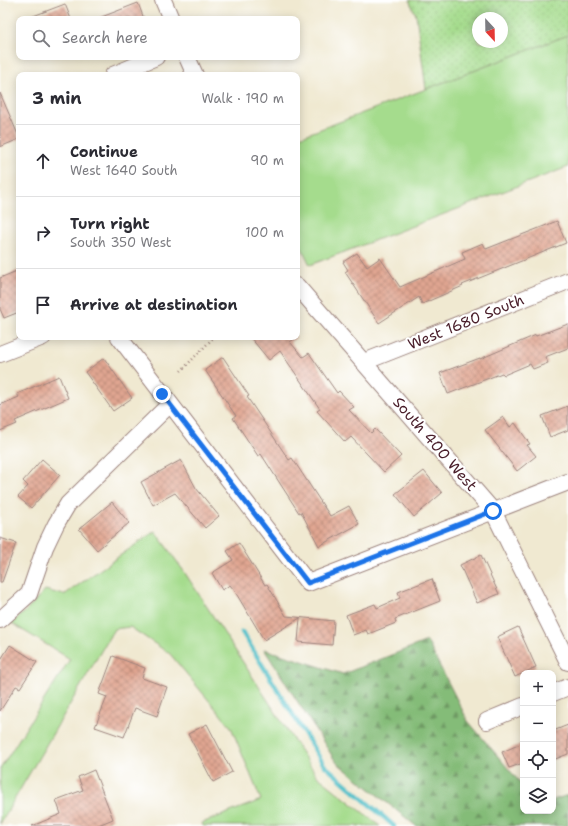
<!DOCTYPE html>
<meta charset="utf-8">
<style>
body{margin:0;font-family:"Shantell Sans",sans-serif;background:#f7f7f7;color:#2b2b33}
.controls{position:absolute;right:12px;bottom:12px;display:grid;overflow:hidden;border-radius:8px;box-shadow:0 2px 10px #0003}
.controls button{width:36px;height:36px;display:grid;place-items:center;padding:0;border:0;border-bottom:1px solid #e1e1e2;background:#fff;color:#2b2b33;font:20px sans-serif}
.compass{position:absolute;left:472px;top:12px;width:36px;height:36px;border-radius:50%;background:#fff;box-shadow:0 2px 10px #0003;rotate:158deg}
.stop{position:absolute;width:12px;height:12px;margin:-9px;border:3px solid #1a73e8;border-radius:50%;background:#fff}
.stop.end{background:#1a73e8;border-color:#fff;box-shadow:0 1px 4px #0008}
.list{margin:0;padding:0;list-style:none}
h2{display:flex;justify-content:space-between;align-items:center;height:52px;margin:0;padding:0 16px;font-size:17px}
h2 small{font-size:13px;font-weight:400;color:#7c7c81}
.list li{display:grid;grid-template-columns:26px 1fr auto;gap:12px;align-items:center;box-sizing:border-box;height:72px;padding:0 16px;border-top:1px solid #e1e1e2}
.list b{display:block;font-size:15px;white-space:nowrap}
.list p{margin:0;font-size:13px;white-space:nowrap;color:#7c7c81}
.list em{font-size:13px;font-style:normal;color:#7c7c81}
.icon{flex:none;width:22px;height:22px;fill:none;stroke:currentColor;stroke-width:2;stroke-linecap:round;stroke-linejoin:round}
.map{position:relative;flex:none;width:568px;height:826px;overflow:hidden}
.search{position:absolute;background:#fff;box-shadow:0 2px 10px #0003;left:16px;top:16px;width:284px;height:44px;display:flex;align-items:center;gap:10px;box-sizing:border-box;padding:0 14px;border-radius:8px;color:#7c7c81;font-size:15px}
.panel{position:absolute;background:#fff;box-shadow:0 2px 10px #0003;left:16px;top:72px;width:284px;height:268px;border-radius:8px}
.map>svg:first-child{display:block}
.grass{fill:#a5dc8d;stroke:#787e5c}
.forest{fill:url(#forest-firs);stroke:#676e52}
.park{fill:url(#park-dots);stroke:#787e5c;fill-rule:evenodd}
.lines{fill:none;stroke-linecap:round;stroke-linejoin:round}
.stream{stroke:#51bfc8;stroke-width:4.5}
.building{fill:url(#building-cross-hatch)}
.minor-casing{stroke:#9d847e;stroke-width:18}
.path{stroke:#9d847e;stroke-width:2.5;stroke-dasharray:1 3;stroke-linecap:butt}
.minor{stroke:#fff;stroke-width:16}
.route{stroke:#1a73e8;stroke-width:5}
.labels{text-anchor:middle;stroke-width:4;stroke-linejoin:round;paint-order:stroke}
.street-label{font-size:15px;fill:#4a1f2b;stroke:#fff}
</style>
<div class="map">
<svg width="568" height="826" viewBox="0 0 568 826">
<defs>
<pattern id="forest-firs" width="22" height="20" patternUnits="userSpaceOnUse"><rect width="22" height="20" fill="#84bc78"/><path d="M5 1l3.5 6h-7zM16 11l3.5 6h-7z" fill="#6e9863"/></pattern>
<pattern id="park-dots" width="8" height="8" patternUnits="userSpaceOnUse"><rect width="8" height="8" fill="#a5dc8d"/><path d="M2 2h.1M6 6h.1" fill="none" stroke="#90bc7a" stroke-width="1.8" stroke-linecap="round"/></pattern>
<pattern id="building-cross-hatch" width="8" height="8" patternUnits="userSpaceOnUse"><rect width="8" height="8" fill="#e0a691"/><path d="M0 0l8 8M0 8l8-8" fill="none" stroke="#b88777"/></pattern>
</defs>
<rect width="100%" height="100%" fill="#fff"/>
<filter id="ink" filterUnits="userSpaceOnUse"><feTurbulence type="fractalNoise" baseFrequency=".025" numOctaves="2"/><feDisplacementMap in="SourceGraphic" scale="8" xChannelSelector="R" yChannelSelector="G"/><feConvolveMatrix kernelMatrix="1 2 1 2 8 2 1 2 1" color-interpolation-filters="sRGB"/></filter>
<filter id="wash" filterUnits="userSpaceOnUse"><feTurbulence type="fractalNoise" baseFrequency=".012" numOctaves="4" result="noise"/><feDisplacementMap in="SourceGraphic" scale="16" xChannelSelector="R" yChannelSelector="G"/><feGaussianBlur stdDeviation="0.9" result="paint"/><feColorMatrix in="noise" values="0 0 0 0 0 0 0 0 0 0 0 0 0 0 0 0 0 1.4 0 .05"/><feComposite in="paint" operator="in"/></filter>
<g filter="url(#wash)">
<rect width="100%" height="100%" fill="#f0e9d1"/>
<g class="grass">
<path d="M568,35v132l-258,98 -13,-27v-100z"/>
<path d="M155,531l28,39 134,206 63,50h-177l-1,-3 59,-23 -30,-73 -61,-73 -40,-27 -16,2 -114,195v-55l70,-110 -59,-36 15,-12 19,-21 19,5z"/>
</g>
<path class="forest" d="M427,641l41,80 55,65v25h30v-11l15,-5v31h-152l-80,-64 -72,-113 79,25z"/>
<path class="park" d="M409,0h159v35l-142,54 -10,-74zM478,18h24v24h-24z"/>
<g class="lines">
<path class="stream" d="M242,632l82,133 70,61"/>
</g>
<g id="blocks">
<g class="building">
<path d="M138,3l6,16h-44l-1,-1z"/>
<path d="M65,4l6,15h-42l-1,-1z"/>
<path d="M0,93l19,44v2l-19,8z"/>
<path d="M557,221l9,22 -104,42 1,1 -41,18 -3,-7 -40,26 -34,-51 3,-2 -5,-8 14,-9 10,14 13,-9 20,29 65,-28 -3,-7 21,-9 3,6z"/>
<path d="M19,270v42l-15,6 -4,-9v-31z"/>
<path d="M568,324v24l-23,9 3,6 -15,6 -3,-5 -26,11 -2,-2 -54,21 -8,-21 40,-15v1l56,-24v1z"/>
<path d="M250,337h47l-7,5 13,15 6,-4 28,40 2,-2 15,16 -5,3 22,23 4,-4 26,27 -17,16 -33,-35 -6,5 -28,-31 3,-2 -40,-58 -11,9z"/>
<path d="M223,357l26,39 -2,1 42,63 3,-2 38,58 19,-10 10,18 -40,22 -18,-34 -2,1 -38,-59 -3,2 -25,-38 3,-2 -31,-46z"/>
<path d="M104,358l28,40 -19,13 -28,-39z"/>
<path d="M59,376l9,22 -53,23 2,3 -17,7v-26l19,-8 -2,-3z"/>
<path d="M568,406v24l-18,7 -8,-21z"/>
<path d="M503,417l7,10 5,-4 15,21 -3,1 9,11 -19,15 -32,-41z"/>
<path d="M42,459l18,16 -29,33 -13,-11 10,-11 -5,-5z"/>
<path d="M181,460l15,28 23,28 -14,12 -30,-35 -22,12 -12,-23z"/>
<path d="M424,471l18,22 -28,24 -19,-23z"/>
<path d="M112,502l17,21 -32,27 -18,-21z"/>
<path d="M0,538l16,5 -14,39h-2z"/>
<path d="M239,543l26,42 2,-1 19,32 48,5 -2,24 -34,-3 2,-24 -36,22 -30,-50 -4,-5 -8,5 -10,-17 21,-13 -6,-9z"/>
<path d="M481,555l18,39 -22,9 -17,-38z"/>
<path d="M432,579l8,22 -45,18 1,4 -28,11 -2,-4 -13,5 -7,-20 29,-11 2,4 23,-10 -2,-6z"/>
<path d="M518,627l18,40 -21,10 -18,-40z"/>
<path d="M10,645l27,17 -17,26 -4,-2 -16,25v-50z"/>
<path d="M113,656l32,12 -3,10 25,9 -10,29 -22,-8 -11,29 -29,-10 12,-30 -8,-3z"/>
<path d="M207,724l25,48 -19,10 -25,-48z"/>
<path d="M568,725v29l-15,6v-29z"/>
<path d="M523,743v20l-14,5 -7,-16z"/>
<path d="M94,770l19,49 -17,7h-64l29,-12 -5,-14 27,-10 -5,-13z"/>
</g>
</g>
</g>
<g filter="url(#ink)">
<use href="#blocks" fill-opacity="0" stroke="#9d847e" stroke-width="1"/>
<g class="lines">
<defs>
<g id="minor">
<path d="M163,0l8,19"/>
<path d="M187,57l8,18"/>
<path d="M113,75l43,-18"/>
<path d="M297,286l196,225 75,151"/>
<path d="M119,337l189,246 260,-101"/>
<path d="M0,354l43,-17"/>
<path d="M364,362l204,-81"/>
<path d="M0,620l29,-26 16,-47 11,-23 12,-20 102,-100"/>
<path d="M553,693l15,-6"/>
<path d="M487,721l36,-15"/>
</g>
</defs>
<use href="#minor" class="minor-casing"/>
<path class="path" d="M181,371l33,-34"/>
<use href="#minor" class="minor"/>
</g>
</g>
<g class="lines" filter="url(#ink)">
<path class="route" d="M162,394l146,189 185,-72"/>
</g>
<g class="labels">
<g class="street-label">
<text transform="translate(466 322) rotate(-22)" y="5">West 1680 South</text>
<text transform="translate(435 444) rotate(49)" y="5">South 400 West</text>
</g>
</g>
</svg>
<div class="controls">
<button>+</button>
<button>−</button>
<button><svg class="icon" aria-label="locate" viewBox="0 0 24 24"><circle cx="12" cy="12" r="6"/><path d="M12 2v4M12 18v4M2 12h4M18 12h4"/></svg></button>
<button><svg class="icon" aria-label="layers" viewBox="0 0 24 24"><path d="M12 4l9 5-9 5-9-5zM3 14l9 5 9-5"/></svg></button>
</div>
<svg class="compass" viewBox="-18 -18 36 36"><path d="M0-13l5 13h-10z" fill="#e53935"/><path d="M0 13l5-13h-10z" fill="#7c7c81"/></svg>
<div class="stop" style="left:493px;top:511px"></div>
<div class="stop end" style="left:162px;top:394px"></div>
<div class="search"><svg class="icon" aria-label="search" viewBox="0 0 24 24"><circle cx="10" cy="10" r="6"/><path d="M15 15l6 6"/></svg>Search here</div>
<section class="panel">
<h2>3 min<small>Walk · 190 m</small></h2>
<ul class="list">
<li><svg class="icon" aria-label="ahead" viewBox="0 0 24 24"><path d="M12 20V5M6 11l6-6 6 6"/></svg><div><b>Continue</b><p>West 1640 South</p></div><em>90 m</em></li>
<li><svg class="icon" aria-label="right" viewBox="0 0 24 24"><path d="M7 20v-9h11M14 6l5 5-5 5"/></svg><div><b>Turn right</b><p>South 350 West</p></div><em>100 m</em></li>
<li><svg class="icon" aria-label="arrive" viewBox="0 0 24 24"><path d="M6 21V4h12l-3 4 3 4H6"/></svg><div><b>Arrive at destination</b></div></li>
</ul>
</section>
</div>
